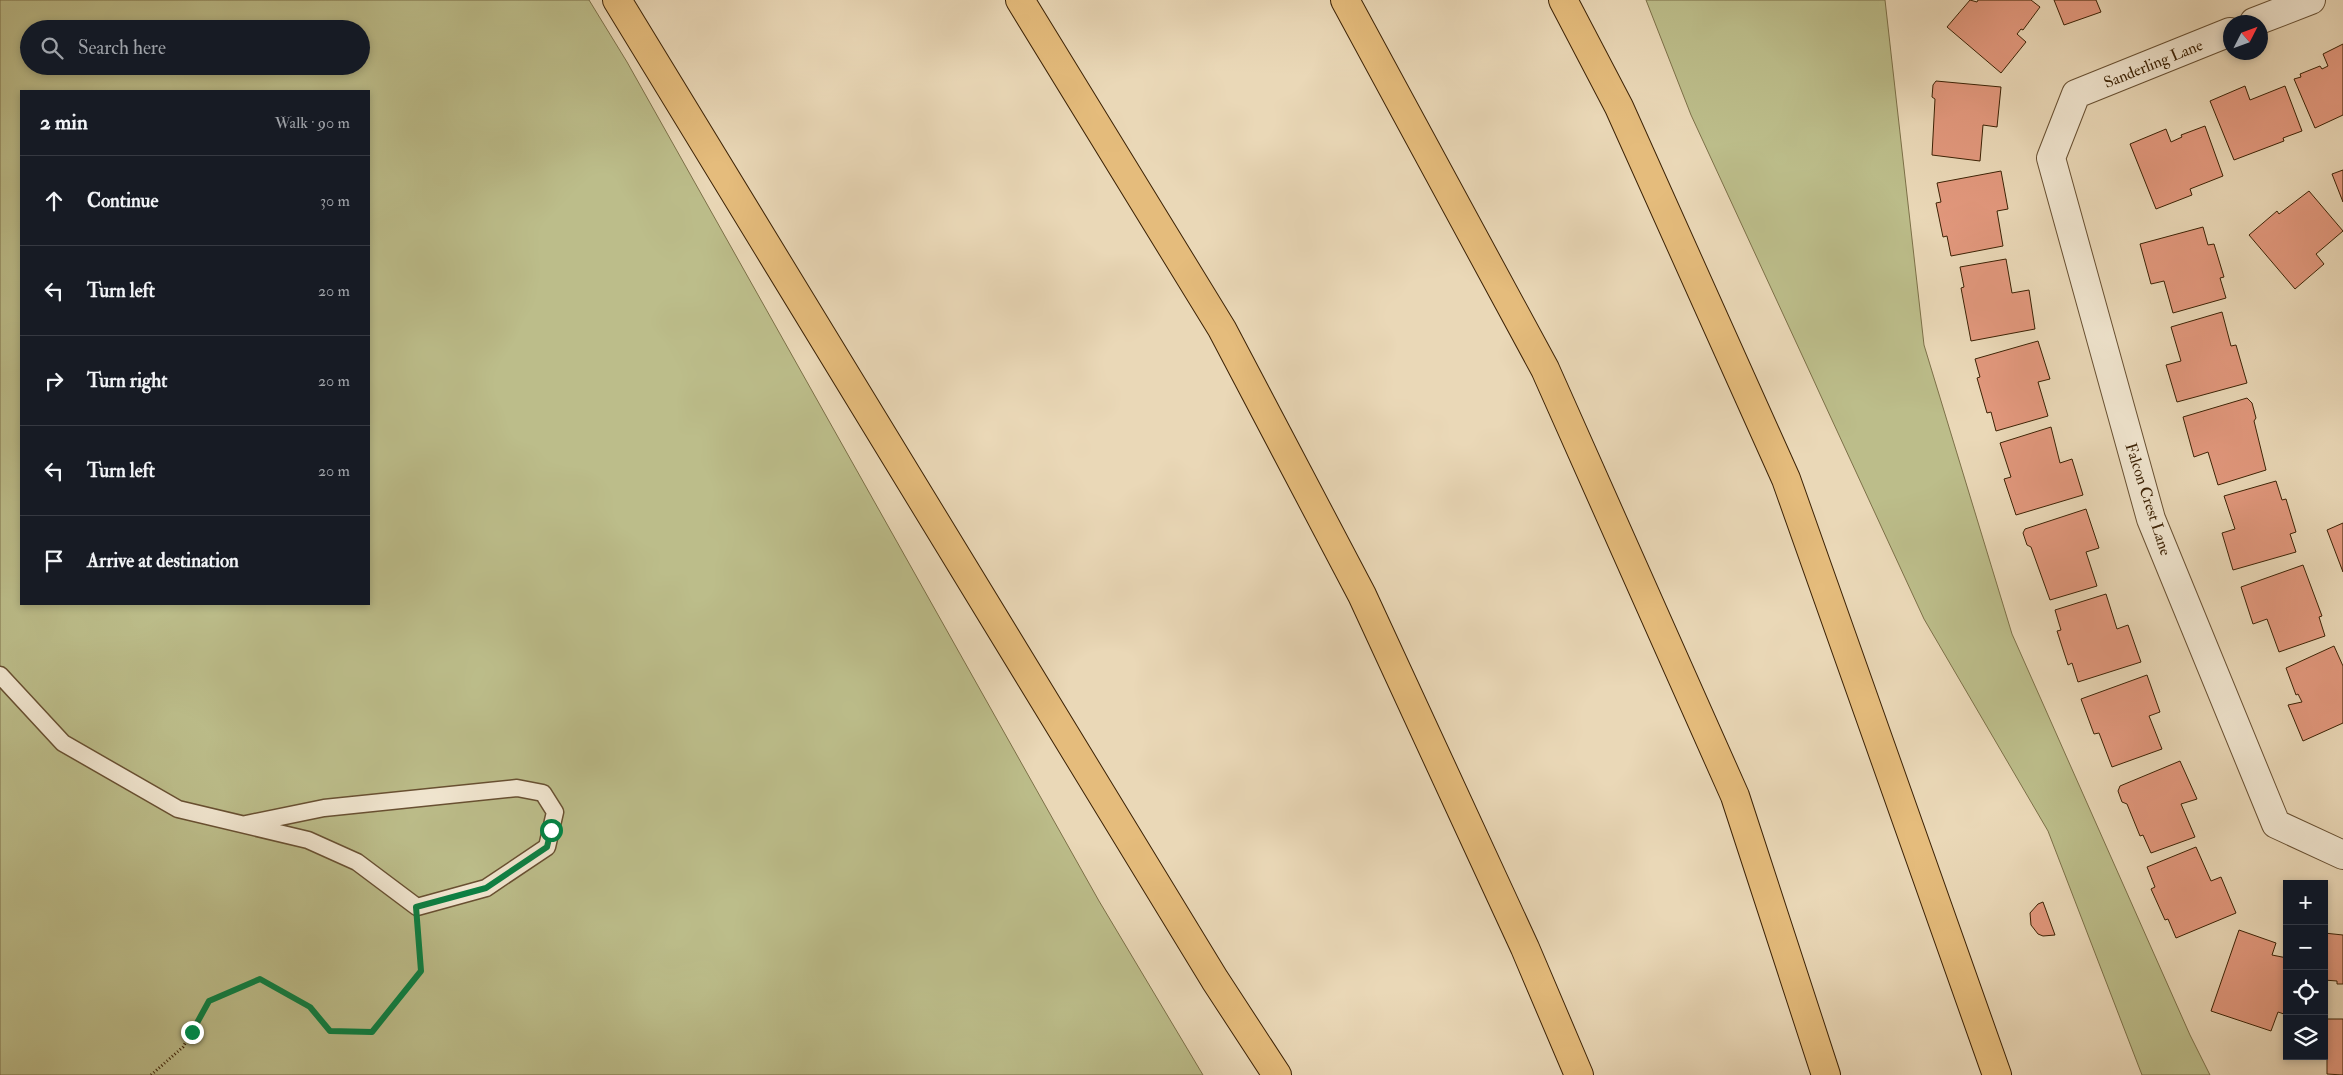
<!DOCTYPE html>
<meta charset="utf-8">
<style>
body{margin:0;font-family:"IM FELL Double Pica",serif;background:#20242c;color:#f1f3f6}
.controls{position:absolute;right:15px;bottom:15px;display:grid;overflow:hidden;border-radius:0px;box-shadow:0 2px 8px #0003}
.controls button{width:45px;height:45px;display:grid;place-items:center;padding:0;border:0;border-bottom:1px solid #363941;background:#171b24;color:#f1f3f6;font:25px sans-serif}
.compass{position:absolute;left:2223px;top:15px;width:45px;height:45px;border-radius:50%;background:#171b24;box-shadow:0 2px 8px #0003;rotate:48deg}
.stop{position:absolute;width:15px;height:15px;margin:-11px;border:4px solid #0b8043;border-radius:50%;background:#fff}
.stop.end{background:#0b8043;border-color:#fff;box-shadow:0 1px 5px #0008}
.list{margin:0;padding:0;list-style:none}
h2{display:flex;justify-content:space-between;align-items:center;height:65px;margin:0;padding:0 20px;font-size:21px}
h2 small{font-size:16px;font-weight:400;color:#9ea1a6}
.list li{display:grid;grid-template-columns:32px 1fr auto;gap:15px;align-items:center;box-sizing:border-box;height:90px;padding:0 20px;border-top:1px solid #363941}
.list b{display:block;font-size:19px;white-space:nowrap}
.list em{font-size:16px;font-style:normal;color:#9ea1a6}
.icon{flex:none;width:28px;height:28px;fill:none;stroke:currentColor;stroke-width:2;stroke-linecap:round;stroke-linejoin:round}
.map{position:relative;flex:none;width:2343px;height:1075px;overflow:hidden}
.search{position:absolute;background:#171b24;box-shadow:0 2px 8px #0003;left:20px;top:20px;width:350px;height:55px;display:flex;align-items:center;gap:12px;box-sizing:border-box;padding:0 18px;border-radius:28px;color:#9ea1a6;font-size:19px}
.panel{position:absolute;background:#171b24;box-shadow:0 2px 8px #0003;left:20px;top:90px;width:350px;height:515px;border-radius:0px}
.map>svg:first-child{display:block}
.green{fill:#bcbd8a;stroke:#7c7048;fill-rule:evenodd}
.building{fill:#e2987d;stroke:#3c2205}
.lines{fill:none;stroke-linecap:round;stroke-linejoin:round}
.service-casing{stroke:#685032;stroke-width:19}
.minor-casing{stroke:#685032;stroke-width:30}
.motorway-casing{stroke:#3c2205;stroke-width:30}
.path{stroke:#3c2205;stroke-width:3;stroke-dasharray:1 2.5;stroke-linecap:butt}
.service{stroke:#f1e6d0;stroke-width:16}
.minor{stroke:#f1e6d0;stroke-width:28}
.motorway{stroke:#e5bc7c;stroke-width:28}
.route{stroke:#0b8043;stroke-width:6}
.labels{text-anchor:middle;stroke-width:5;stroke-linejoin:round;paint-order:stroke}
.street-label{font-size:16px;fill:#3c2205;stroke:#f1e6d0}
</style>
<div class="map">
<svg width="2343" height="1075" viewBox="0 0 2343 1075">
<rect width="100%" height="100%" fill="#ead8b7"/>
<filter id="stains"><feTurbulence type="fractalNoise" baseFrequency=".004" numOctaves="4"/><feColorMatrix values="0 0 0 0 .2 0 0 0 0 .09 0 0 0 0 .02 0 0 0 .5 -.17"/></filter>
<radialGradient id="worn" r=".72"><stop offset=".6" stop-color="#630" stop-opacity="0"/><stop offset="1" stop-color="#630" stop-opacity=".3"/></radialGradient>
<g class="green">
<path d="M0,0h589l38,62 472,839 104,174h-1203zM29,29h332v37h-332zM21,91h348v513h-348z"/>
<path d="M1646,0h239l39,345 88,289 178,401 20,40h-68l-94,-244 -124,-212 -233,-504z"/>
</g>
<g class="building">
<path d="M1970,0l7,2 1,-2h53l9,7 -17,23 -2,-1 -4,5 9,8 -25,31 -54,-46z"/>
<path d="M2054,0h42l5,12 -37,13z"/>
<path d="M2343,44v71l-28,13 -21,-49 7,-2 -1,-3 20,-8 2,3 6,-3 -5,-12z"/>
<path d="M1936,81l65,6 -4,40 -14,-2 -3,36 -48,-6 3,-56 -3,-2 1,-12z"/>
<path d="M2245,86l5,14 35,-14 17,45 -19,7 1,3 -50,19 -24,-59z"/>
<path d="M2205,126l18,50 -33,13 2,6 -36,14 -26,-65 36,-15 5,13 11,-5 -1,-2z"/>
<path d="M2343,170v32l-11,-28z"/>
<path d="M2001,171l7,38 -11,2 6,35 -52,10 -4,-20 -4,1 -7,-34 5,-1 -4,-19z"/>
<path d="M2309,191l34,40 -27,23 8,10 -29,25 -46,-54 28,-24 2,3z"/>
<path d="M2203,227l5,18 6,-1 10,33 -4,1 6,20 -53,15 -9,-32 -13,3 -11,-40z"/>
<path d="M2006,259l6,34 17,-3 6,39 -64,12 -10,-53 3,-1 -4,-20z"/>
<path d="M2222,312l9,34 5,-1 11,38 -70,19 -11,-37 15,-4 -10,-34z"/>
<path d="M2038,341l12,38 -12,3 10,34 -52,15 -5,-19 -4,1 -10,-35 3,-1 -5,-18z"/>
<path d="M2247,398l5,5 4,15 -2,3 12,49 -48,15 -10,-33 -14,5 -11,-40z"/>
<path d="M2051,427l9,36 12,-4 11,36 -67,20 -12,-36 7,-2 -11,-34z"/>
<path d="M2276,481l6,19 4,-1 10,33 -6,2 6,18 -63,18 -11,-37 13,-4 -11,-33z"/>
<path d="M2086,509l13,39 -13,4 11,34 -47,14 -19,-53 -4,-2 -4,-12 2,-4z"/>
<path d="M2343,523v49l-16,-42z"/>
<path d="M2303,565l19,51 -3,1 6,19 -46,16 -12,-33 -14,5 -12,-37z"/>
<path d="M2106,594l11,35 11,-4 13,37 -63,20 -6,-19 -4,2 -11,-34 4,-1 -6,-20z"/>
<path d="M2334,646l9,20v57l-40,18 -15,-36 14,-3 -4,-8 -2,1 -10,-27z"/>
<path d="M2147,675l13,37 -11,4 13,33 -50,18 -13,-34 -5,1 -13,-35z"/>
<path d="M2180,761l17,38 -16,5 14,33 -44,16 -8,-18 -3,1 -13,-32 -5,-2 -4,-11 2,-5z"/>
<path d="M2196,847l15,34 10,-4 15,36 -60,25 -8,-19 -3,1 -14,-31 4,-2 -8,-20z"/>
<path d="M2043,902l12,33 -12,1 -5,-2 -7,-9 -1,-12 8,-9z"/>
<path d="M2239,930l37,13 -4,12 15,3v57l-9,-3 -7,19 -60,-20z"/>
<path d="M2324,933l19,2v49h-6v-3l-13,-1z"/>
<path d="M2326,1019h17v56l-16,-1v-34l-3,-2z"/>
</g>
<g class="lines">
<defs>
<path id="service" d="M0,675l63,68 115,66 130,31 49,22 60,45 69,-19 61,-41 8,-35 -12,-19 -26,-5 -193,20 -78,16"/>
<g id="minor">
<path d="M2254,22l57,-22"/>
<path d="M2230,32l-154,62 -25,64 100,361 125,305 67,31"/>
</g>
<g id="motorway">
<path d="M617,0l598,980 62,95"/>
<path d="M1020,0l202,329 140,266 163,353 54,127"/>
<path d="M1345,0l200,369 190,427 91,279"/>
<path d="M1563,0l56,107 167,372 211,596"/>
</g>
</defs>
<use href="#service" class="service-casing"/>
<use href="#minor" class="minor-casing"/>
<use href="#motorway" class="motorway-casing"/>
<path class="path" d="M151,1075l32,-28 26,-46 50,-22 51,28 20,24 42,1 49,-61 -3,-35"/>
<use href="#service" class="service"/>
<use href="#minor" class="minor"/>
<use href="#motorway" class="motorway"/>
</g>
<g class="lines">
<path class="route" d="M192,1032l17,-31 51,-22 50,28 20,24 42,1 49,-61 -5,-64 70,-19 61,-41 4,-17"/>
</g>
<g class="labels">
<g class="street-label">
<text transform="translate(2153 63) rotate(-22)" y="6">Sanderling Lane</text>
<text transform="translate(2149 499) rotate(72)" y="6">Falcon Crest Lane</text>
</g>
</g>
<rect width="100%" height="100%" filter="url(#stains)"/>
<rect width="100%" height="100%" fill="url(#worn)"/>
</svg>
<div class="controls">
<button>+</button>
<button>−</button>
<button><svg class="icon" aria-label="locate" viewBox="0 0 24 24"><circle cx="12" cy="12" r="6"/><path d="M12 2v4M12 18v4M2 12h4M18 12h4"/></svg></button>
<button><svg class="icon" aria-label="layers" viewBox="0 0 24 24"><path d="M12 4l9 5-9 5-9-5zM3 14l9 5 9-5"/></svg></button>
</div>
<svg class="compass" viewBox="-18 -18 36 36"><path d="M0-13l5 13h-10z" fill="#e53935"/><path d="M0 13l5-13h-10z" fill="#9ea1a6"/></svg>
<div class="stop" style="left:551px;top:830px"></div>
<div class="stop end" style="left:192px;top:1032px"></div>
<div class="search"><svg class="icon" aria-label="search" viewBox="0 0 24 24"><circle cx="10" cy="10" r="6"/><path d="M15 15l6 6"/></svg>Search here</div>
<section class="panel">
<h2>2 min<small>Walk · 90 m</small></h2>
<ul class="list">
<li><svg class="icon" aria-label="ahead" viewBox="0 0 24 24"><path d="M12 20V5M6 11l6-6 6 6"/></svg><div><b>Continue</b></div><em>30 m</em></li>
<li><svg class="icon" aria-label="left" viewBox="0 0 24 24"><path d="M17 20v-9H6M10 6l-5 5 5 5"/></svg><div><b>Turn left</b></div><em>20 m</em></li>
<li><svg class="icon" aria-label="right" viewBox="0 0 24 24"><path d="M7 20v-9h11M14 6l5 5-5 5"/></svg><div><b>Turn right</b></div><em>20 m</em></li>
<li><svg class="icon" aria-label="left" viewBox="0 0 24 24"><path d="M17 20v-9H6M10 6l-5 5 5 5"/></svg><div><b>Turn left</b></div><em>20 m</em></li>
<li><svg class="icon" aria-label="arrive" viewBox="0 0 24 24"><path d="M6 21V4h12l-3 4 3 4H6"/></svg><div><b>Arrive at destination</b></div></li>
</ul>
</section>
</div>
